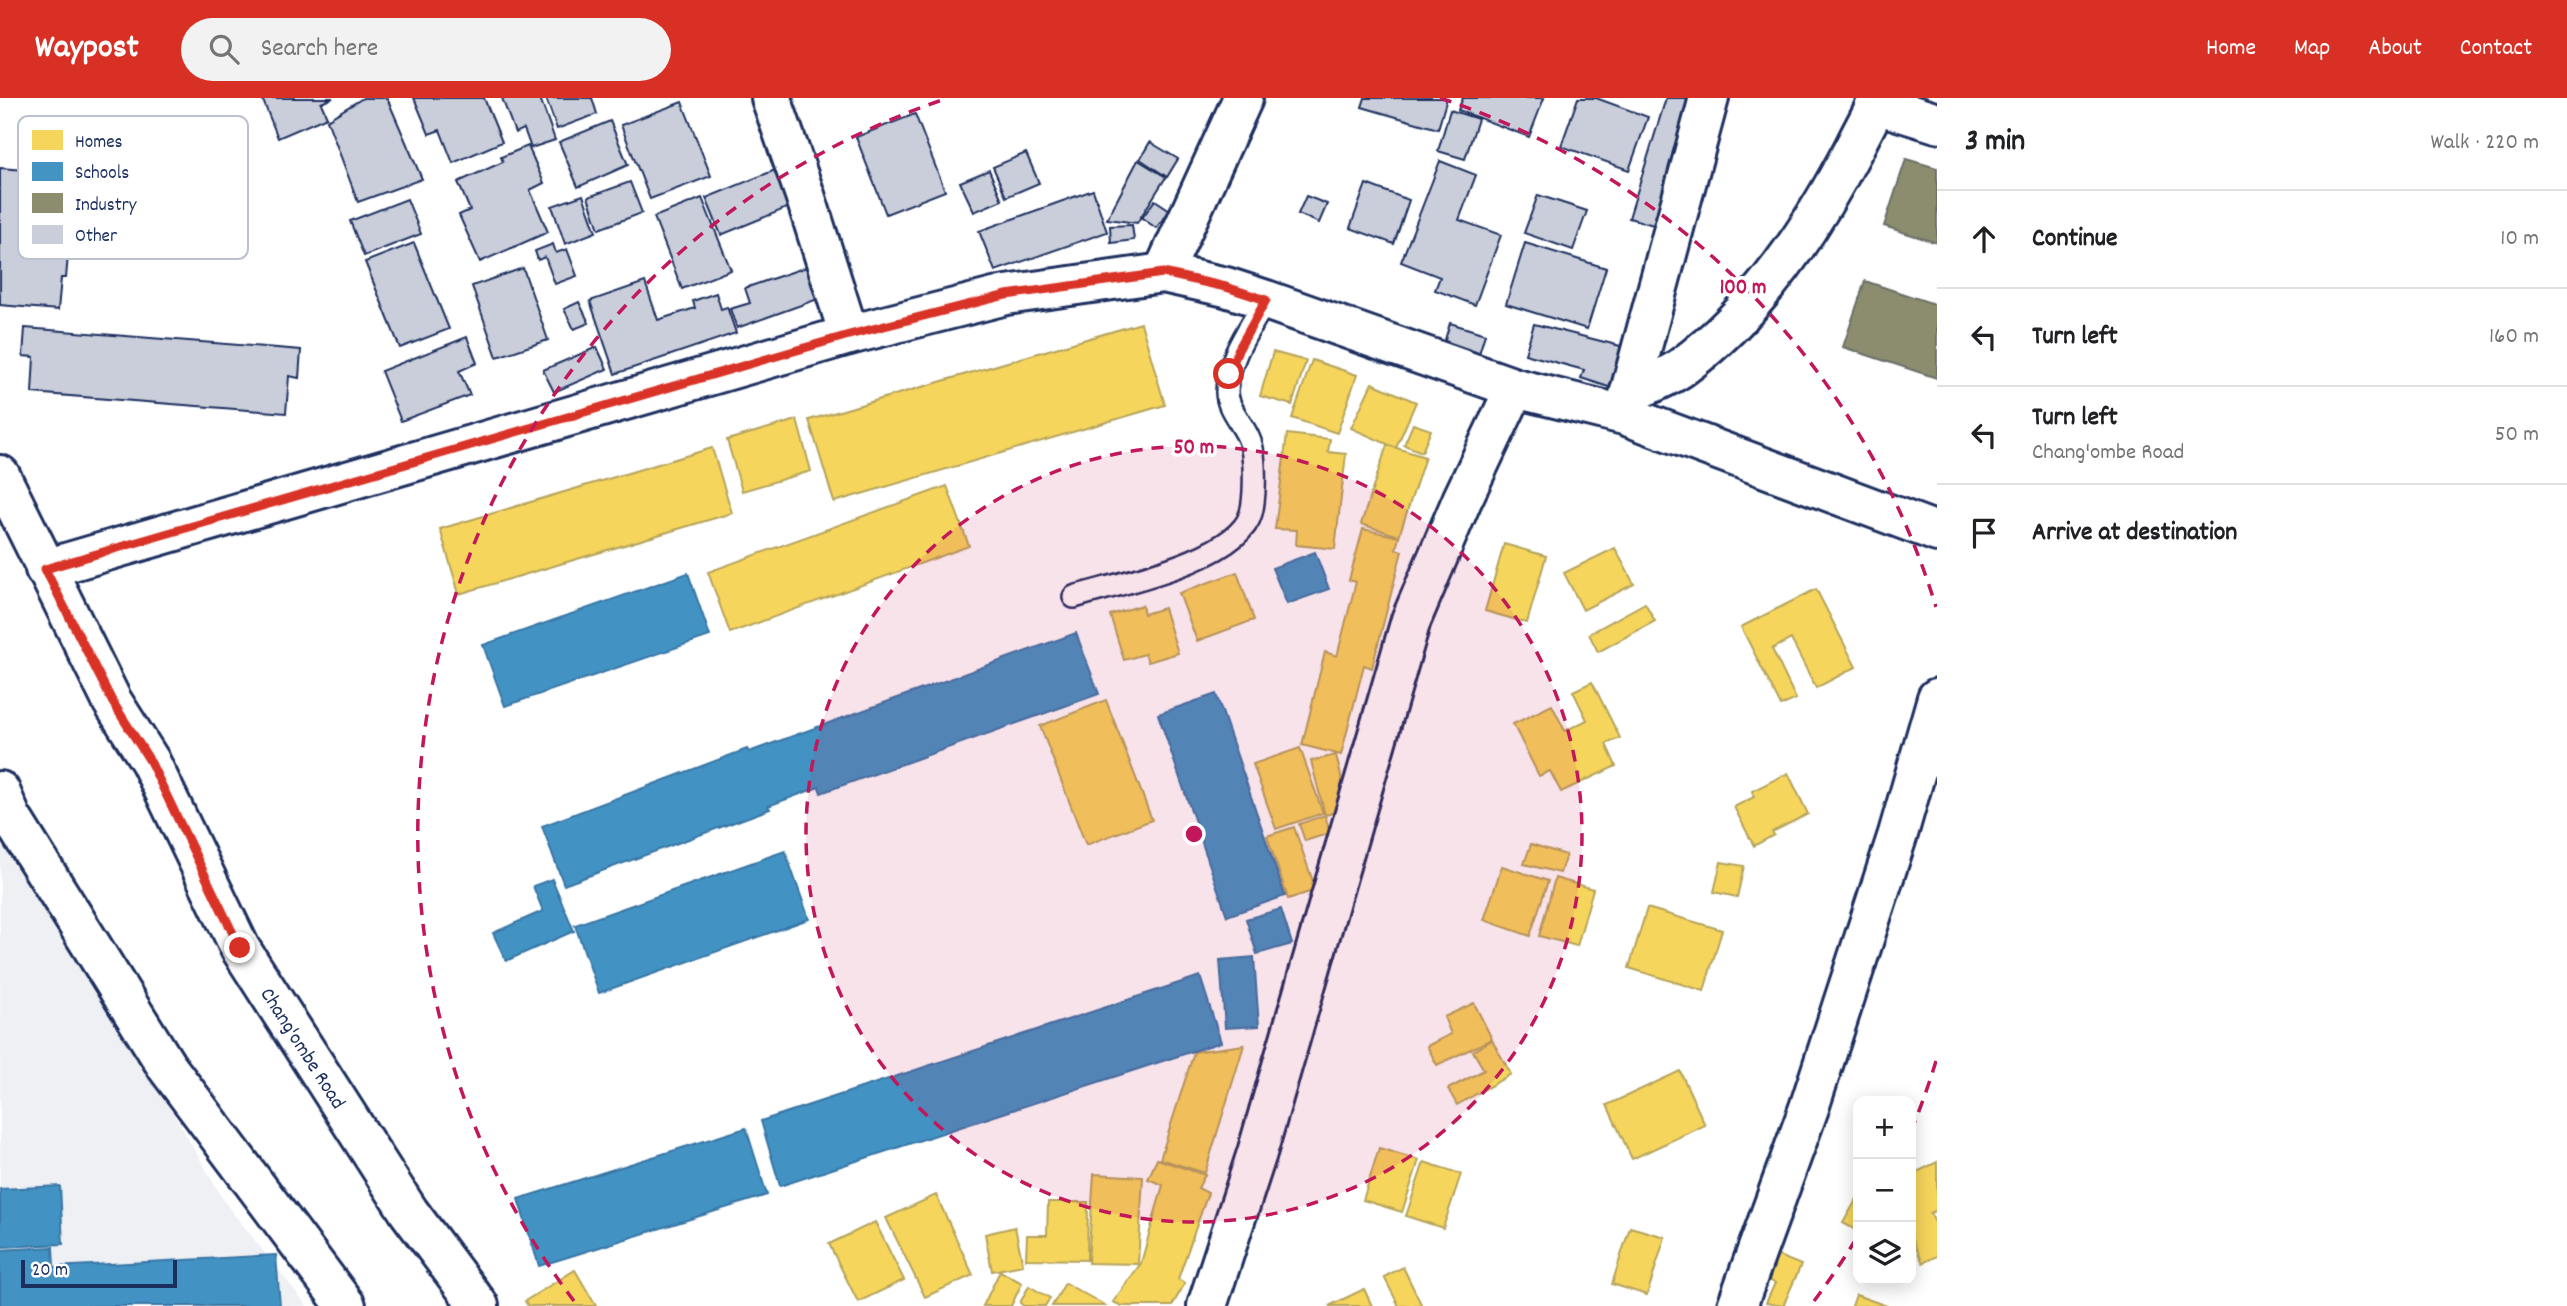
<!DOCTYPE html>
<meta charset="utf-8">
<style>
body{margin:0;font-family:Dekko,sans-serif;background:#f2f2f2;color:#202124}
.controls{position:absolute;right:21px;bottom:21px;display:grid;overflow:hidden;border-radius:14px;box-shadow:0 4px 18px #0003}
.controls button{width:63px;height:63px;display:grid;place-items:center;padding:0;border:0;border-bottom:2px solid #e0e0e0;background:#fff;color:#202124;font:35px sans-serif}
.scale{position:absolute;left:21px;bottom:18px;width:156px;box-sizing:border-box;padding-left:7px;border:4px solid #1b2f5e;border-top:0;font-size:19px;line-height:24px;white-space:nowrap;color:#1b2f5e;-webkit-text-stroke:5px #fff;paint-order:stroke}
.stop{position:absolute;width:21px;height:21px;margin:-16px;border:5px solid #d93025;border-radius:50%;background:#fff}
.stop.end{background:#d93025;border-color:#fff;box-shadow:0 2px 7px #0008}
.list{margin:0;padding:0;list-style:none}
h2{display:flex;justify-content:space-between;align-items:center;height:91px;margin:0;padding:0 28px;font-size:30px}
h2 small{font-size:23px;font-weight:400;color:#757577}
.list li{display:grid;grid-template-columns:46px 1fr auto;gap:21px;align-items:center;box-sizing:border-box;height:98px;padding:0 28px;border-top:2px solid #e0e0e0}
.list b{display:block;font-size:26px;white-space:nowrap}
.list p{margin:0;font-size:23px;white-space:nowrap;color:#757577}
.list em{font-size:23px;font-style:normal;color:#757577}
.icon{flex:none;width:38px;height:38px;fill:none;stroke:currentColor;stroke-width:2;stroke-linecap:round;stroke-linejoin:round}
.map{position:relative;flex:none;width:1937px;height:1208px;overflow:hidden}
header{display:flex;align-items:center;gap:42px;box-sizing:border-box;height:98px;padding:0 35px;background:#d93025;color:#fff}
header strong{font-size:33px}
nav{display:flex;gap:38px;margin-inline-start:auto;font-size:24px}
.search{width:490px;height:63px;background:#f2f2f2;display:flex;align-items:center;gap:18px;box-sizing:border-box;padding:0 24px;border-radius:38px;color:#757577;font-size:26px}
main{display:flex}
aside{flex:1;background:#fff}
.map>svg:first-child{display:block}
.built{fill:#eff0f4}
.homes{fill:#f6d55c;stroke:#b4a35d;stroke-width:2}
.schools{fill:#4393c3;stroke:#3775a5;stroke-width:2}
.industry{fill:#8c8c6e;stroke:#6a7069;stroke-width:2}
.building{fill:#caceda;stroke:#1b2f5e;stroke-width:2}
.lines{fill:none;stroke-linecap:round;stroke-linejoin:round}
.service-casing{stroke:#1b2f5e;stroke-width:26}
.minor-casing{stroke:#1b2f5e;stroke-width:44}
.primary-casing{stroke:#1b2f5e;stroke-width:44}
.service{stroke:#fff;stroke-width:21}
.minor{stroke:#fff;stroke-width:38}
.primary{stroke:#fff;stroke-width:38}
.route{stroke:#d93025;stroke-width:9}
.ring{fill:none;stroke:#c2185b;stroke-width:3.5;stroke-dasharray:12 9}
.labels{text-anchor:middle;stroke-width:7;stroke-linejoin:round;paint-order:stroke}
.street-label{font-size:21px;fill:#1b2f5e;stroke:#fff}
.key{fill:#fff;stroke:#bbc1cf;stroke-width:2}
.key-label{font-size:19px;fill:#1b2f5e}
.centre{fill:#c2185b;stroke:#fff;stroke-width:3.5}
.ring-label{font-size:21px;text-anchor:middle;font-weight:bold;fill:#c2185b;stroke:#fff;stroke-width:7;stroke-linejoin:round;paint-order:stroke}
</style>
<header>
<strong>Waypost</strong>
<div class="search"><svg class="icon" aria-label="search" viewBox="0 0 24 24"><circle cx="10" cy="10" r="6"/><path d="M15 15l6 6"/></svg>Search here</div>
<nav><a>Home</a><a>Map</a><a>About</a><a>Contact</a></nav>
</header>
<main>
<div class="map">
<svg width="1937" height="1208" viewBox="0 0 1937 1208">
<rect width="100%" height="100%" fill="#fff"/>
<filter id="ink" filterUnits="userSpaceOnUse"><feTurbulence type="fractalNoise" baseFrequency=".0143" numOctaves="2"/><feDisplacementMap in="SourceGraphic" scale="14" xChannelSelector="R" yChannelSelector="G"/><feConvolveMatrix kernelMatrix="1 2 1 2 8 2 1 2 1" color-interpolation-filters="sRGB"/></filter>
<g filter="url(#ink)">
<path class="built" d="M0,716l226,390 81,102h-307z"/>
<g class="homes">
<path d="M1141,225l24,82 -331,97 -25,-82z"/>
<path d="M1273,254l33,9 -14,44 -32,-9z"/>
<path d="M1312,262l45,15 -20,58 -45,-15z"/>
<path d="M1372,285l44,19 -20,46 -45,-20z"/>
<path d="M797,322l14,51 -69,20 -15,-51z"/>
<path d="M1413,326l18,6 -9,22 -18,-7z"/>
<path d="M1287,336l43,5 -2,13 18,2 -11,95 -39,-4 1,-15 -22,-1z"/>
<path d="M1387,347l38,12 -26,79 -38,-12z"/>
<path d="M712,350l20,65 -273,81 -19,-65z"/>
<path d="M947,388l22,60 -239,87 -22,-61z"/>
<path d="M1363,431l36,8 -3,12 6,2 -30,117 -8,-3 -23,90 -39,-10 23,-93 12,4 19,-74 -7,-2z"/>
<path d="M1504,446l42,12 -19,67 -42,-12z"/>
<path d="M1615,450l19,36 -51,26 -19,-37z"/>
<path d="M1237,474l17,48 -57,21 -18,-48z"/>
<path d="M1816,491l40,78 -40,21 -25,-49 -19,10 24,50 -15,7 -40,-79z"/>
<path d="M1645,505l10,18 -57,31 -9,-18z"/>
<path d="M1142,507l2,9 20,-6 14,45 -30,9 -3,-8 -21,6 -14,-45z"/>
<path d="M1592,584l28,56 -14,6 10,22 -55,26 -11,-21 -11,5 -26,-52 39,-19 13,26 22,-11 -14,-29z"/>
<path d="M1106,602l46,120 -66,25 -46,-119z"/>
<path d="M1300,650l23,65 -47,16 -23,-65z"/>
<path d="M1336,657l13,54 -24,6 -14,-54z"/>
<path d="M1788,675l20,41 -36,18 2,3 -20,11 -20,-39 20,-10 -2,-6z"/>
<path d="M1325,717l5,18 -25,8 -6,-17z"/>
<path d="M1294,729l22,63 -28,9 -21,-63z"/>
<path d="M1531,746l35,11 -6,18 -36,-9z"/>
<path d="M1721,764l23,4 -7,31 -23,-5z"/>
<path d="M1502,768l46,15 -18,55 -46,-16z"/>
<path d="M1555,780l38,11 -16,57 -38,-10z"/>
<path d="M1647,810l75,22 -18,61 -75,-23z"/>
<path d="M1474,905l18,36 -55,26 -10,-19 24,-12 -7,-17z"/>
<path d="M1492,942l19,34 -54,31 -9,-16 36,-19 -11,-19z"/>
<path d="M1244,947l-39,128 -45,-14 34,-107z"/>
<path d="M1680,973l25,54 -73,34 -25,-54z"/>
<path d="M1379,1050l40,12 -17,52 -39,-12z"/>
<path d="M1157,1061l48,16 -7,13 10,5 -30,86 7,4 -13,23h-50l-9,-4 28,-39 22,-78 -15,-6z"/>
<path d="M1424,1064l37,12 -18,54 -37,-12z"/>
<path d="M1913,1064l4,10 20,-10v48l-7,3 7,13v30l-14,7 -12,-25v-75z"/>
<path d="M1094,1076l49,3 -5,87 -50,-1z"/>
<path d="M936,1097l37,80 -48,22 -39,-79z"/>
<path d="M1856,1102l2,1v30l-15,-8z"/>
<path d="M1048,1104h40l-1,58 -61,-1 1,-24h20z"/>
<path d="M875,1124l29,58 -46,22 -29,-58z"/>
<path d="M1015,1129l8,38 -31,6 -7,-37z"/>
<path d="M1630,1129l35,10 -18,58 -35,-11z"/>
<path d="M1774,1156l27,11 -18,41 -17,-3 9,-20 -11,-5z"/>
<path d="M1403,1169l19,39h-23l-15,-29z"/>
<path d="M575,1172l21,36h-68l-3,-5z"/>
<path d="M1000,1173l22,12 -11,23h-28z"/>
<path d="M1065,1185l41,23h-54z"/>
<path d="M1029,1188l21,12 -5,8h-21l-4,-3z"/>
<path d="M1364,1191l8,17h-43z"/>
<path d="M1856,1197l31,11h-35z"/>
</g>
<g class="schools">
<path d="M1315,454l14,37 -42,15 -15,-36z"/>
<path d="M688,475l22,63 -205,70 -22,-61z"/>
<path d="M1076,535l23,61 -278,99 -2,-6 -51,19 2,3 -206,76 -22,-59 205,-77 2,3z"/>
<path d="M1216,596l69,202 -58,20 -69,-202z"/>
<path d="M785,753l24,68 -210,74 -24,-68z"/>
<path d="M552,781l22,52 -68,30 -13,-28 50,-22 -10,-25z"/>
<path d="M1281,811l11,35 -35,10 -11,-35z"/>
<path d="M1254,859l5,69 -34,2 -5,-68z"/>
<path d="M1200,878l21,66 -441,144 -19,-65z"/>
<path d="M746,1030l21,67 -228,71 -21,-67z"/>
<path d="M60,1088l3,58 -63,3v-58z"/>
<path d="M53,1149l1,20 222,-12 4,51h-280v-56z"/>
</g>
<g class="industry">
<path d="M1906,61l31,9v75l-53,-17z"/>
<path d="M1865,183l72,24v73l-94,-31z"/>
</g>
<g class="building">
<path d="M262,0h71l-12,5 6,14 -49,21z"/>
<path d="M363,0h24l35,81 -64,23 -31,-82z"/>
<path d="M414,0h70l18,44 -49,21 -13,-33 -11,4z"/>
<path d="M502,0h38l15,42 -24,8 -7,-19 -9,4z"/>
<path d="M546,0h46l5,16 -40,15z"/>
<path d="M1365,0h82l-9,31 -76,-22z"/>
<path d="M1463,0h81l-15,39 -71,-27z"/>
<path d="M1578,0h18l52,19 -19,53 -68,-24z"/>
<path d="M1666,0h38l-40,130 -35,-10z"/>
<path d="M682,4l29,74 -61,23 -29,-74z"/>
<path d="M1450,12l28,9 -13,40 -27,-8z"/>
<path d="M915,16l30,77 -59,23 -30,-77z"/>
<path d="M610,23l18,44 -50,22 -19,-45z"/>
<path d="M1150,44l28,17 -11,18 -27,-18z"/>
<path d="M528,48l16,37 -14,7 18,42 -68,30 -21,-47 11,-5 -12,-28 45,-20 -2,-5z"/>
<path d="M1026,55l13,30 -33,14 -13,-30z"/>
<path d="M1138,62l28,17 -29,46 -30,-4z"/>
<path d="M1440,63l36,14 -17,45 42,15 -26,70 -40,-15 5,-13 -39,-15z"/>
<path d="M785,68l14,37 -78,32 -15,-37z"/>
<path d="M0,70l75,6 -9,104h-5l-3,32 -58,-5z"/>
<path d="M989,72l13,30 -28,12 -14,-30z"/>
<path d="M630,84l12,31 -43,16 -11,-32z"/>
<path d="M1366,86l43,16 -15,44 -44,-16z"/>
<path d="M1093,92l14,42 -112,39 -16,-40z"/>
<path d="M583,97l13,37 -31,12 -13,-38z"/>
<path d="M1538,97l49,16 -14,39 -49,-17z"/>
<path d="M1306,98l21,8 -8,19 -21,-9z"/>
<path d="M702,100l29,72 -49,19 -28,-72z"/>
<path d="M407,101l14,35 -57,22 -14,-35z"/>
<path d="M1155,102l15,10 -14,18 -14,-10z"/>
<path d="M1132,127l2,15 -23,3 -1,-17z"/>
<path d="M414,145l35,86 -49,19 -35,-86z"/>
<path d="M1525,145l81,25 -19,61 -81,-25z"/>
<path d="M553,146l3,9 11,-4 10,27 -22,8 -10,-27 -7,3 -3,-9z"/>
<path d="M821,164l11,32 -95,34 -7,-19 20,-6 -5,-15z"/>
<path d="M523,170l25,72 -51,17 -25,-71z"/>
<path d="M645,184l13,38 37,-12 -2,-7 23,-8 5,16 6,-2 9,26 -121,41 -25,-73z"/>
<path d="M579,204l10,21 -15,6 -10,-20z"/>
<path d="M1450,225l35,11 -6,20 -35,-11z"/>
<path d="M1534,226l102,26 -18,40 -37,-12 3,-8 -59,-16z"/>
<path d="M25,230l276,22 -2,28 -10,-2 -3,37 -254,-20 2,-36 -11,-1z"/>
<path d="M467,239l10,26 -18,8 11,24 -69,26 -20,-50z"/>
<path d="M597,249l10,22 -53,23 -11,-22z"/>
</g>
<g class="lines">
<defs>
<path id="service" d="M1074,499c42,-13 165,-37 177,-84 4,-14 4,-43 2,-58 -2,-26 -26,-42 -26,-63 0,-33 23,-64 39,-92"/>
<g id="minor">
<path d="M771,0l34,97 44,140"/>
<path d="M1876,6l61,19"/>
<path d="M1163,175l80,-175"/>
<path d="M1630,295c17,-8 37,-15 52,-26 76,-56 130,-138 173,-221 8,-16 17,-32 24,-48"/>
<path d="M1625,312l84,-312"/>
<path d="M45,471l804,-234 157,-40 157,-22 63,14 40,13 249,88 109,27 313,117"/>
<path d="M1207,1208l50,-153 154,-533 51,-120 53,-112"/>
<path d="M1737,1208l72,-198 89,-274 39,-136"/>
</g>
<g id="primary">
<path id="s1" d="M0,377l112,226 38,60 90,187 169,264 70,94"/>
<path d="M0,693l11,26 156,250 179,239"/>
</g>
</defs>
<use href="#service" class="service-casing"/>
<use href="#minor" class="minor-casing"/>
<use href="#primary" class="primary-casing"/>
<use href="#service" class="service"/>
<use href="#minor" class="minor"/>
<use href="#primary" class="primary"/>
</g>
</g>
<g class="lines" filter="url(#ink)">
<path class="route" d="M240,850l-90,-187 -38,-60 -67,-132 804,-234 157,-40 157,-22 63,14 40,13 -28,50 -9,24"/>
</g>
<circle cx="1194" cy="736" r="388" fill="#c2185b" fill-opacity=".12"/>
<g class="ring">
<circle cx="1194" cy="736" r="388"/>
<path d="M1936 963A776 776 0 0 1 1911 1033M1856 1141A776 776 0 0 1 1814 1203M574 1203A776 776 0 0 1 948 0M1440 0A776 776 0 0 1 1936 509"/>
</g>
<g class="labels">
<g class="street-label">
<text dy="7" stroke="none"><textPath href="#s1" startOffset="649">Chang'ombe Road</textPath></text>
</g>
</g>
<rect x="18" y="18" width="230" height="143" rx="10" class="key"/>
<rect x="32" y="32" width="31" height="20" fill="#f6d55c"/>
<rect x="32" y="64" width="31" height="19" fill="#4393c3"/>
<rect x="32" y="95" width="31" height="20" fill="#8c8c6e"/>
<rect x="32" y="127" width="31" height="19" fill="#caceda"/>
<g class="key-label">
<text x="75" y="49">Homes</text>
<text x="75" y="80">Schools</text>
<text x="75" y="112">Industry</text>
<text x="75" y="143">Other</text>
</g>
<circle cx="1194" cy="736" r="10" class="centre"/>
<g class="ring-label">
<text x="1743" y="195">100 m</text>
<text x="1194" y="355">50 m</text>
</g>
</svg>
<div class="controls">
<button>+</button>
<button>−</button>
<button><svg class="icon" aria-label="layers" viewBox="0 0 24 24"><path d="M12 4l9 5-9 5-9-5zM3 14l9 5 9-5"/></svg></button>
</div>
<div class="scale">20 m</div>
<div class="stop" style="left:1229px;top:276px"></div>
<div class="stop end" style="left:240px;top:850px"></div>
</div>
<aside>
<h2>3 min<small>Walk · 220 m</small></h2>
<ul class="list">
<li><svg class="icon" aria-label="ahead" viewBox="0 0 24 24"><path d="M12 20V5M6 11l6-6 6 6"/></svg><div><b>Continue</b></div><em>10 m</em></li>
<li><svg class="icon" aria-label="left" viewBox="0 0 24 24"><path d="M17 20v-9H6M10 6l-5 5 5 5"/></svg><div><b>Turn left</b></div><em>160 m</em></li>
<li><svg class="icon" aria-label="left" viewBox="0 0 24 24"><path d="M17 20v-9H6M10 6l-5 5 5 5"/></svg><div><b>Turn left</b><p>Chang'ombe Road</p></div><em>50 m</em></li>
<li><svg class="icon" aria-label="arrive" viewBox="0 0 24 24"><path d="M6 21V4h12l-3 4 3 4H6"/></svg><div><b>Arrive at destination</b></div></li>
</ul>
</aside>
</main>
